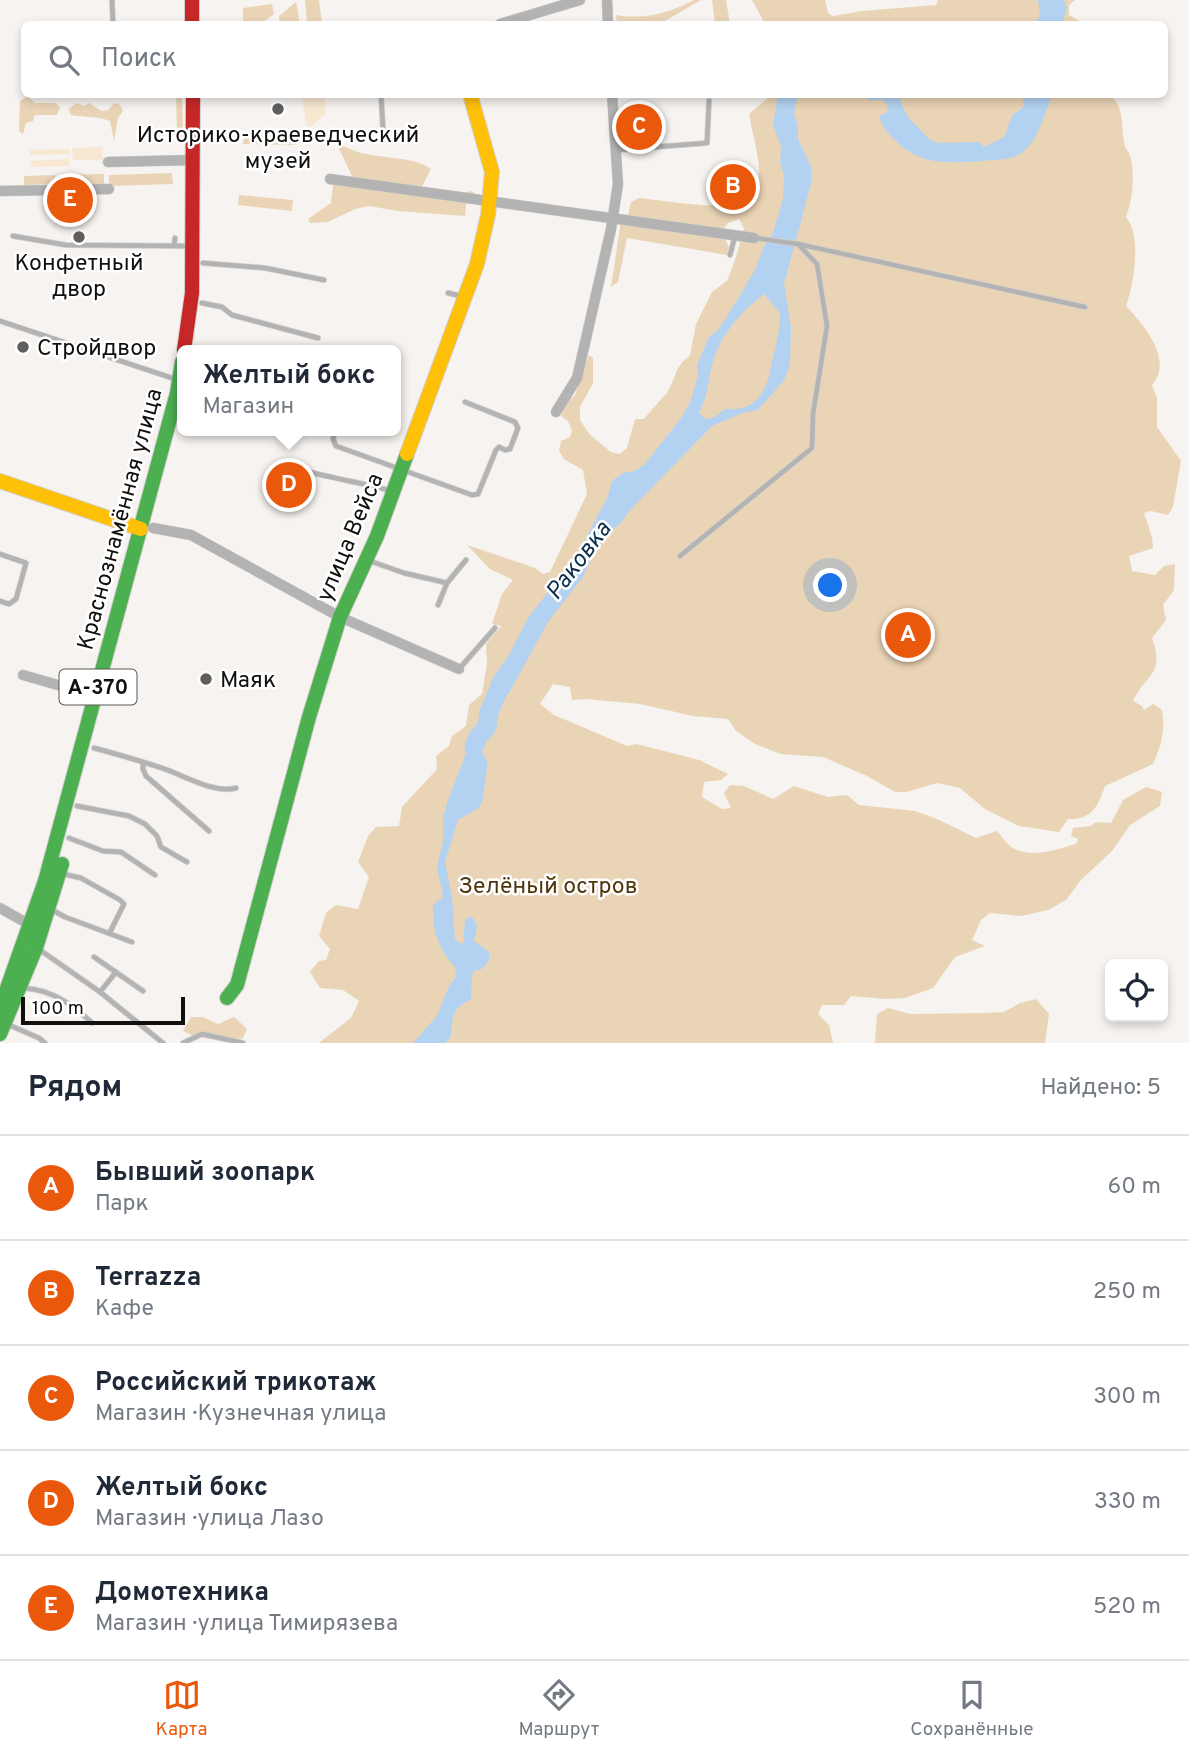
<!DOCTYPE html>
<html lang="ru">
<meta charset="utf-8">
<style>
body{margin:0;font-family:Overpass,sans-serif;background:#f2f2f3;color:#1f2937}
.controls{position:absolute;right:21px;bottom:21px;display:grid;overflow:hidden;border-radius:10px;box-shadow:0 4px 10px #0003}
.controls button{width:63px;height:63px;display:grid;place-items:center;padding:0;border:0;border-bottom:2px solid #e0e1e3;background:#fff;color:#1f2937;font:35px sans-serif}
.scale{position:absolute;left:21px;bottom:18px;width:164px;box-sizing:border-box;padding-left:7px;border:4px solid #11100e;border-top:0;font-size:19px;line-height:24px;white-space:nowrap;color:#11100e;-webkit-text-stroke:5px #fff;paint-order:stroke}
.you{position:absolute;left:831px;top:586px;width:24px;height:24px;margin:-18px;border:5px solid #fff;border-radius:50%;background:#1a73e8;box-shadow:0 0 0 10px #1a73e833}
.badge{display:grid;place-items:center;width:46px;height:46px;border-radius:50%;background:#ea580c;color:#fff;font-size:23px;font-weight:700}
.pin{position:absolute;translate:-50% -50%;border:4px solid #fff;box-shadow:0 2px 7px #0006}
.popup{position:absolute;left:177px;top:345px;width:224px;height:91px;box-sizing:border-box;display:grid;place-content:center;border-radius:10px;background:#fff;filter:drop-shadow(0 2px 5px #0005);font-size:23px;white-space:nowrap;color:#747a83}
.popup b{font-size:26px;color:#1f2937}
.popup::after{content:'';position:absolute;left:50%;top:100%;margin-left:-14px;border:14px solid transparent;border-top-color:#fff}
.list{margin:0;padding:0;list-style:none}
h2{display:flex;justify-content:space-between;align-items:center;height:91px;margin:0;padding:0 28px;font-size:30px}
h2 small{font-size:23px;font-weight:400;color:#747a83}
.list li{display:grid;grid-template-columns:46px 1fr auto;gap:21px;align-items:center;box-sizing:border-box;height:105px;padding:0 28px;border-top:2px solid #e0e1e3}
.list b{display:block;font-size:26px;white-space:nowrap}
.list p{margin:0;font-size:23px;white-space:nowrap;color:#747a83}
.list em{font-size:23px;font-style:normal;color:#747a83}
.icon{flex:none;width:38px;height:38px;fill:none;stroke:currentColor;stroke-width:2;stroke-linecap:round;stroke-linejoin:round}
.map{position:relative;flex:none;width:1189px;height:1043px;overflow:hidden}
.search{position:absolute;background:#fff;box-shadow:0 4px 10px #0003;left:21px;right:21px;top:21px;height:77px;display:flex;align-items:center;gap:18px;box-sizing:border-box;padding:0 24px;border-radius:10px;color:#747a83;font-size:26px}
.sheet{height:616px;background:#fff}
nav{display:flex;justify-content:space-around;align-items:center;box-sizing:border-box;height:98px;border-top:2px solid #e0e1e3;background:#fff;font-size:19px;color:#747a83}
nav a{display:grid;justify-items:center;gap:4px}
nav .on{color:#ea580c}
.map>svg:first-child{display:block}
.green{fill:#f8e7d1}
.forest{fill:#ead4b6}
.water{fill:#b3d2f1;fill-rule:evenodd}
.lines{fill:none;stroke-linecap:round;stroke-linejoin:round}
.river{stroke:#b3d2f1;stroke-width:19}
.lane-casing{stroke:#d1cfcd;stroke-width:6}
.street-casing{stroke:#d1cfcd;stroke-width:11}
.fast-casing{stroke:#d1cfcd;stroke-width:16}
.slow-casing{stroke:#d1cfcd;stroke-width:16}
.jam-casing{stroke:#d1cfcd;stroke-width:16}
.lane{stroke:#b4b3b4;stroke-width:4.5}
.street{stroke:#b4b3b4;stroke-width:10}
.fast{stroke:#4caf50;stroke-width:14}
.slow{stroke:#ffc107;stroke-width:14}
.jam{stroke:#c62828;stroke-width:14}
.poi-dot{fill:#615f5d;stroke:#fff;stroke-width:2.5}
.labels{text-anchor:middle;stroke-width:5;stroke-linejoin:round;paint-order:stroke}
.shield{fill:#fff;stroke:#585856;stroke-width:2}
.shield-label{font-size:21px;font-weight:bold;fill:#11100e}
.poi-label{font-size:23px;fill:#11100e;stroke:#fff}
.street-label{font-size:23px;fill:#11100e;stroke:#fff}
.park-label{font-size:23px;fill:#4e350a;stroke:#fff}
.water-label{font-size:24px;font-style:italic;fill:#0b2e4b;stroke:#fff}
</style>
<div class="map">
<svg width="1189" height="1043" viewBox="0 0 1189 1043">
<rect width="100%" height="100%" fill="#f6f3f0"/>
<g class="green">
<path d="M301,95h24v20l-12,10 -6,2z"/>
<path d="M102,147l1,13h-30l-1,-12z"/>
<path d="M69,149v5l-39,1v-5z"/>
<path d="M69,159v7l-38,1 -1,-6z"/>
</g>
<g class="forest">
<path d="M305,0h14l3,24h-15z"/>
<path d="M694,0h7l-41,24h-43l-1,-9c26,5 55,-2 78,-15z"/>
<path d="M712,0h14l4,24h-15z"/>
<path d="M752,0h73l3,13 5,3 29,-5 74,-6 2,-5h137l-6,5v10l16,9h-320z"/>
<path d="M296,2l4,22h-20l-1,-8z"/>
<path d="M272,4l2,10 -13,10h-18v-16z"/>
<path d="M176,95h6l1,39h-6z"/>
<path d="M768,95h342c16,13 10,34 15,51 1,4 4,6 5,10 5,18 3,43 -4,61 16,19 8,67 0,89 18,19 48,54 26,79l5,13v29l24,34 -8,46 -5,8 -17,-4 -7,2 8,24 1,11 -24,8 3,15 23,4 9,-9 11,-2 -1,26 -11,15 3,15 -14,18c13,38 -6,35 -19,63l9,5 2,4 9,-6 9,6c4,19 -1,37 -9,54l-48,22c-7,20 -13,34 -37,33l-9,13 -40,-6 -34,-17 -25,-21 -23,-5 -30,9h-12l-28,-16 -44,-19 -42,-3 -26,-10 -19,-13 -8,-12 -35,-3 -53,-12 -54,-5 -14,1 -2,-13 -17,-3 -13,20 14,11 73,31 10,-2 62,16 29,14 -7,6 -17,2 -2,15 20,12 9,-1 -7,-15 6,-8 14,1 29,13 21,-13 34,11 19,-2 12,10 56,6 22,8 39,19 21,-7c5,6 11,14 16,17 18,11 46,1 63,-4l2,-5 -7,-3 2,-8 18,-2 5,-4 15,1 12,-23 23,-13 16,5 -2,14 -30,19 -18,26 -31,29 -15,20 -18,10 -27,6 -31,-3 -9,7 -9,20 13,6 -30,11 -22,31 -28,10 -20,1 -34,-3 -7,9h-22l-4,9 11,11 4,18h-514l32,-25 8,-17 -16,-11 -23,-2 -10,-16 9,-11 7,-1 4,-11 -11,-13 7,-23 10,-8 22,4 11,-32 -11,-15 10,-26 8,-9 23,-1 3,-19 35,-38 -1,-13 13,-10 3,-10 14,-10 3,-21 13,-11 5,-30 -1,-20 15,-18 -9,-2 10,-30 11,-14 -23,-11 -23,-24 68,23 8,6 7,-2 37,-78 -4,-24 -19,-11 -5,-8 2,-10 9,-4 2,-6 -4,-10 -7,-5 5,-12 9,-9 14,-40 4,3v25l-13,24v13l10,15 10,8 11,9 9,2 7,-6 8,-29h9c7,-9 15,-17 22,-25 10,-13 8,-29 24,-38l6,-32 16,-32 15,-11 9,-24 8,-29 -5,-9 -11,4 -7,8 8,16 -2,8 -100,-17 -9,44 -7,5 11,-73 6,1 3,-13 8,-4c23,2 96,16 112,0 6,-7 8,-17 8,-26 0,-19 -7,-39 -10,-58l18,-15z"/>
<path d="M28,96l7,7h20l5,4 -3,8h-22l-2,6 -7,2 -3,11 -4,-3 1,-30z"/>
<path d="M77,103l7,3 5,-3 12,8 7,-1 6,-7 6,2 3,6 -5,7 -4,23 -4,-20c-12,-5 -27,-4 -39,-6l-3,-6z"/>
<path d="M244,134l52,1v10l-53,-1z"/>
<path d="M344,146c28,16 65,7 87,23l-9,17 7,12 31,-3 11,-4 5,3v3l-10,6 -1,13 -67,-5 -29,-5 -14,3 -27,13 -18,1 -2,-4 23,-16 2,-18h19l1,-7 -15,-31z"/>
<path d="M172,173l1,11 -64,2v-11z"/>
<path d="M104,174v10l-44,1v-10z"/>
<path d="M55,175v9l-31,1v-9z"/>
<path d="M239,195l54,5 -1,11 -54,-6z"/>
<path d="M1036,999l13,15 -4,29h-170l2,-29 11,-6 22,6 73,-1 21,-1 16,-9z"/>
<path d="M191,1017h12l15,7 16,-7 13,12 -4,9c-20,2 -42,3 -60,-7z"/>
</g>
<g class="water">
<path d="M1038,0h26l3,8 -5,16h-26l4,-10z"/>
<path d="M865,94l34,1 4,13 6,10 20,21 9,4 41,-1 5,5 20,-10 9,-23 6,-3 5,-6 -1,-6 4,-4h25c-7,17 -13,44 -29,57 -11,9 -27,7 -41,9 -33,2 -60,5 -85,-19 -9,-8 -15,-15 -18,-26l9,-4 -1,-8 -6,-5 -11,2z"/>
<path d="M778,95h20l-4,18 4,13v13l13,28v17l-27,100 7,43 -1,38 -6,15 -26,30 -16,3 -30,13 -80,82 -12,16 -12,10 -14,19 -11,24 -35,45 -39,71 -20,19 -2,-3 4,-28 19,-28 18,-35 51,-67 29,-55 4,-15 11,-8 12,-2 10,-7 36,-46 9,-15 8,-27 -1,-11 12,-28 10,-8 20,-32 17,-29 7,-20 10,-15 10,-34 1,-23 -4,-14 1,-15 -8,-23zM764,294l16,19c0,21 -5,34 -9,54 -5,26 -16,45 -46,42l-10,8 -10,2 -6,-7c9,-15 9,-30 13,-47 7,-29 29,-53 52,-71z"/>
<path d="M484,723l5,9 -8,8 -3,7c3,5 8,9 9,14 1,3 -4,41 -6,44 -5,6 -17,11 -23,15l-13,42 7,35 3,43 8,4 2,-24 5,-4 3,2 4,9 -3,14 15,11v8l-7,9 -8,2 -2,5 -1,23c-24,13 -16,18 -21,39l-5,5h-32l24,-27 12,-30 7,-9 -1,-10c-17,-17 -23,-38 -22,-62l10,-8 -6,-30 6,-26v-23l4,-15 23,-60 8,-15z"/>
</g>
<g class="lines">
<path class="river" d="M474,747l4,-10 9,-10 2,-15 10,-23"/>
<defs>
<g id="lane">
<path d="M112,0l1,24"/>
<path d="M381,94l2,35"/>
<path d="M616,150l91,-7 2,-42"/>
<path d="M13,236l53,9 122,1"/>
<path d="M755,238l43,6 287,63"/>
<path d="M174,246l1,-8"/>
<path d="M730,255l5,-19"/>
<path d="M203,263l62,5 59,12"/>
<path d="M448,293l13,3"/>
<path d="M202,303l20,4 10,8 86,23"/>
<path d="M0,321l175,58"/>
<path d="M280,431h7"/>
<path d="M335,431l-2,8 3,7 136,49 6,-1 18,-44 3,-3 6,3 5,-1 8,-21 -3,-6 -50,-20"/>
<path d="M291,467c33,10 68,15 101,24"/>
<path d="M0,554l26,9 -10,36 -7,5 -9,-3"/>
<path d="M680,556l132,-108 1,-34 14,-88 -10,-62 -19,-20"/>
<path d="M370,561l34,12 43,10"/>
<path d="M438,605l9,-22 19,-23"/>
<path d="M459,669l36,-41"/>
<path d="M94,748c23,6 46,13 68,20 21,7 52,26 74,20"/>
<path d="M143,763v6l3,7 63,55"/>
<path d="M77,806l52,10 16,8 12,12 4,11 26,15"/>
<path d="M69,838l34,13 18,1 34,23"/>
<path d="M63,874l18,4 39,22 4,4 -14,28"/>
<path d="M52,910l13,7 67,25"/>
<path d="M40,950l60,42 63,51"/>
<path d="M94,957l49,34"/>
<path d="M24,988c28,2 48,16 68,35"/>
<path d="M100,992l16,-20"/>
<path d="M9,1025l30,13 6,5"/>
<path d="M183,1043l19,-9 41,9"/>
</g>
<g id="street">
<path d="M607,0l1,24"/>
<path d="M500,24l80,-24"/>
<path d="M108,162l85,-2"/>
<path d="M330,179l424,59"/>
<path d="M0,191l109,-2"/>
<path d="M556,412l21,-34 34,-149 7,-45 -6,-90"/>
<path d="M153,528l38,7 149,82 119,52"/>
<path d="M23,675l73,21"/>
<path d="M0,908l30,17"/>
</g>
<g id="fast">
<path d="M227,998l10,-13 72,-268 31,-100 37,-81 30,-82"/>
<path d="M0,1008l45,-127 132,-488 5,-31"/>
<path d="M0,1034l36,-86 26,-84"/>
</g>
<g id="slow">
<path d="M407,454l70,-190 11,-49 4,-43 -22,-78"/>
<path d="M0,481l141,48"/>
</g>
<g id="jam">
<path d="M192,0v24"/>
<path d="M184,350l8,-57 1,-199"/>
</g>
</defs>
<use href="#lane" class="lane-casing"/>
<use href="#street" class="street-casing"/>
<use href="#fast" class="fast-casing"/>
<use href="#slow" class="slow-casing"/>
<use href="#jam" class="jam-casing"/>
<use href="#lane" class="lane"/>
<use href="#street" class="street"/>
<use href="#fast" class="fast"/>
<use href="#slow" class="slow"/>
<use href="#jam" class="jam"/>
</g>
<g class="poi-dot">
<circle cx="278" cy="109" r="7"/>
<circle cx="79" cy="237" r="7"/>
<circle cx="23" cy="347" r="7"/>
<circle cx="206" cy="679" r="7"/>
</g>
<g class="labels">
<rect class="shield" x="59.5" y="669.5" width="77" height="35" rx="5"/>
<g class="shield-label">
<text x="98" y="694">А-370</text>
</g>
<g class="poi-label">
<text x="278" y="142">Историко-краеведческий<tspan x="278" dy="26">музей</tspan></text>
<text x="79" y="270">Конфетный<tspan x="79" dy="26">двор</tspan></text>
<text x="37" y="355" text-anchor="start">Стройдвор</text>
<text x="220" y="687" text-anchor="start">Маяк</text>
</g>
<g class="street-label">
<text transform="translate(119 519) rotate(-75)" y="8">Краснознамённая улица</text>
<text transform="translate(349 537) rotate(-67)" y="8">улица Вейса</text>
</g>
<g class="park-label">
<text x="548" y="893">Зелёный остров</text>
</g>
<g class="water-label">
<text transform="translate(578 560) rotate(-53)" y="8">Раковка</text>
</g>
</g>
</svg>
<div class="controls">
<button><svg class="icon" aria-label="locate" viewBox="0 0 24 24"><circle cx="12" cy="12" r="6"/><path d="M12 2v4M12 18v4M2 12h4M18 12h4"/></svg></button>
</div>
<div class="scale">100 m</div>
<div class="you"></div>
<div class="pin badge" style="left:908px;top:635px">A</div>
<div class="pin badge" style="left:733px;top:187px">B</div>
<div class="pin badge" style="left:639px;top:127px">C</div>
<div class="pin badge" style="left:289px;top:485px">D</div>
<div class="popup"><b>Желтый бокс</b>Магазин</div>
<div class="pin badge" style="left:70px;top:200px">E</div>
<div class="search"><svg class="icon" aria-label="search" viewBox="0 0 24 24"><circle cx="10" cy="10" r="6"/><path d="M15 15l6 6"/></svg>Поиск</div>
</div>
<section class="sheet">
<h2>Рядом<small>Найдено: 5</small></h2>
<ul class="list">
<li><span class="badge">A</span><div><b>Бывший зоопарк</b><p>Парк</p></div><em>60 m</em></li>
<li><span class="badge">B</span><div><b>Terrazza</b><p>Кафе</p></div><em>250 m</em></li>
<li><span class="badge">C</span><div><b>Российский трикотаж</b><p>Магазин · Кузнечная улица</p></div><em>300 m</em></li>
<li><span class="badge">D</span><div><b>Желтый бокс</b><p>Магазин · улица Лазо</p></div><em>330 m</em></li>
<li><span class="badge">E</span><div><b>Домотехника</b><p>Магазин · улица Тимирязева</p></div><em>520 m</em></li>
</ul>
</section>
<nav>
<a class="on"><svg class="icon" aria-label="map" viewBox="0 0 24 24"><path d="M3 6l6-2 6 2 6-2v14l-6 2-6-2-6 2zM9 4v14M15 6v14"/></svg>Карта</a>
<a><svg class="icon" aria-label="directions" viewBox="0 0 24 24"><path d="M12 3l9 9-9 9-9-9zM9 14v-3h6M13 9l2 2-2 2"/></svg>Маршрут</a>
<a><svg class="icon" aria-label="saved" viewBox="0 0 24 24"><path d="M7 4h10v16l-5-4-5 4z"/></svg>Сохранённые</a>
</nav>
